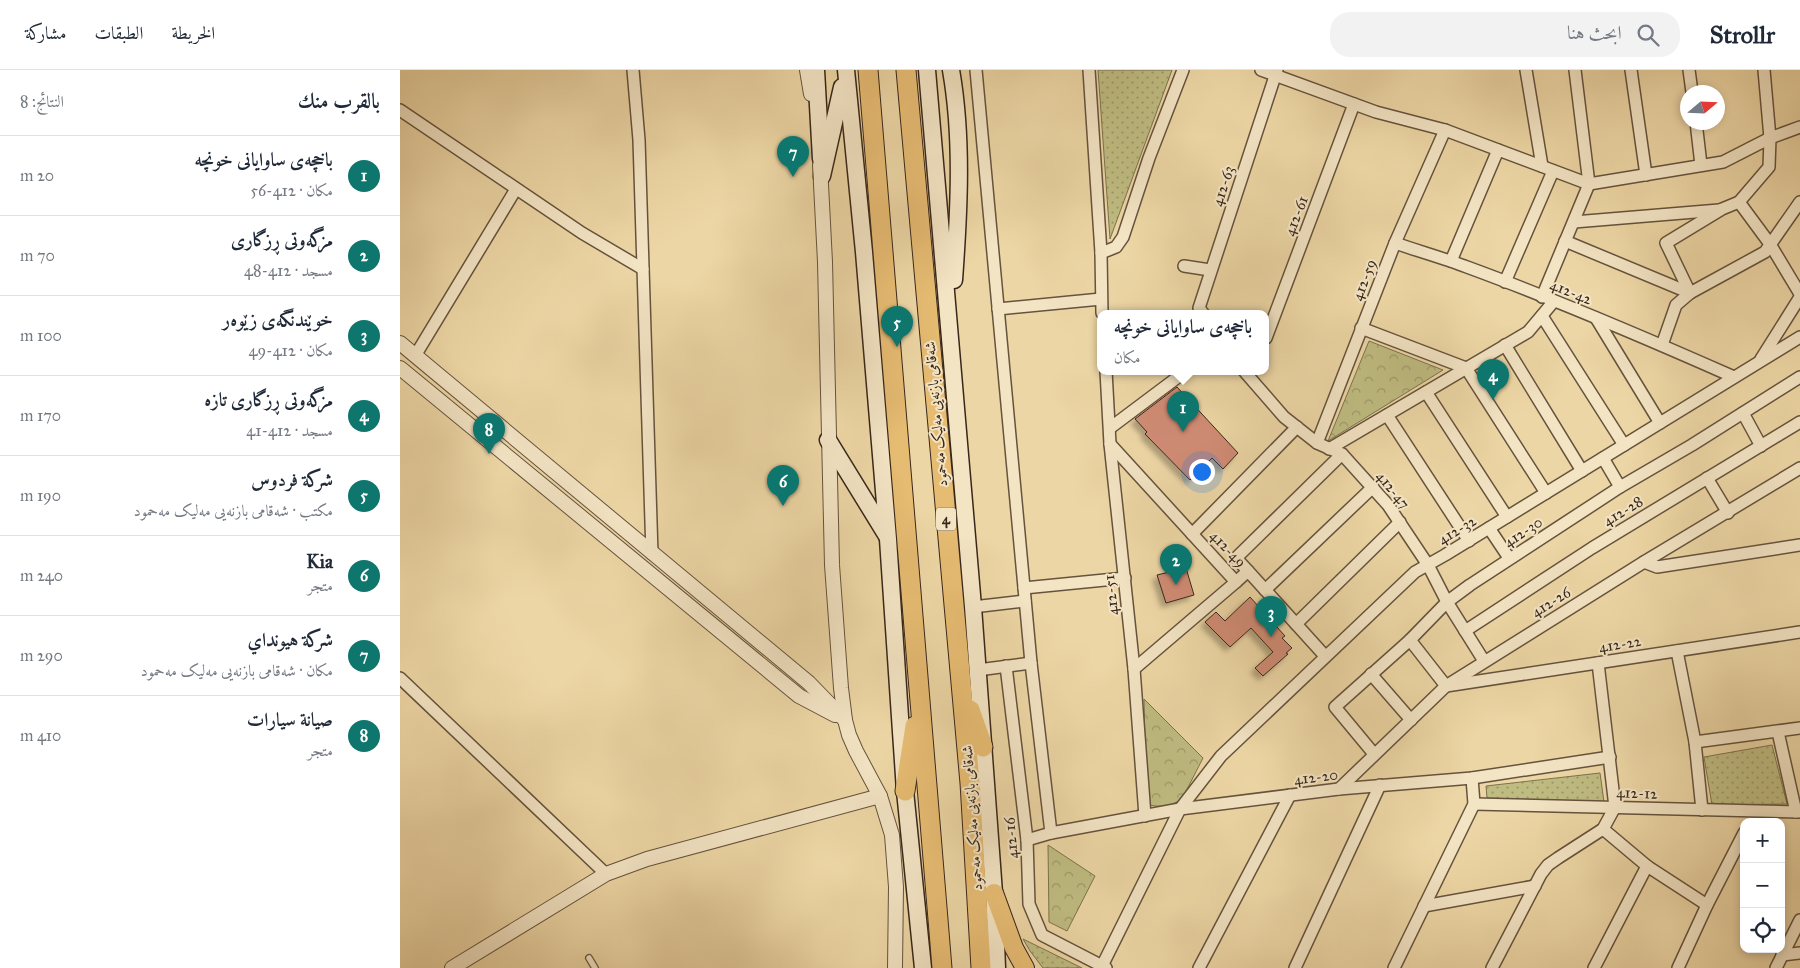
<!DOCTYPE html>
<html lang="ar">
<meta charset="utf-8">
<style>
body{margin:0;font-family:"IM FELL Great Primer",Amiri,serif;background:#f2f2f3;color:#1f2937;direction:rtl}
.controls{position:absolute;right:15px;bottom:15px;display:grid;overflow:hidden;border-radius:10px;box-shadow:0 2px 8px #0003}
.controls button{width:45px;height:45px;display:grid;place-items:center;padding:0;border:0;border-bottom:1px solid #e0e1e3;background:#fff;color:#1f2937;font:25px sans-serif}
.compass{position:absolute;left:1280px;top:15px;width:45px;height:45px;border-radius:50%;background:#fff;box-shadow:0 2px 8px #0003;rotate:71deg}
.you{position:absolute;left:801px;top:401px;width:18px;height:18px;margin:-12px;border:4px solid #fff;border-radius:50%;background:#1a73e8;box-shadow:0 0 0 8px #1a73e833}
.badge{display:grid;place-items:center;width:32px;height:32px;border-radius:50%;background:#0f766e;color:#fff;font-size:16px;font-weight:700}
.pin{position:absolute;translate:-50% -41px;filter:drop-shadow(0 1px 2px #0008)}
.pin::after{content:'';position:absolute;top:26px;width:18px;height:15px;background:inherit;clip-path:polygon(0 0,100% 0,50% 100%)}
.popup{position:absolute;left:697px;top:240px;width:172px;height:65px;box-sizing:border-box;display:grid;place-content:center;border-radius:10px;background:#fff;filter:drop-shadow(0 1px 4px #0005);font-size:16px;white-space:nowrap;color:#747a83}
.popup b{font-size:19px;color:#1f2937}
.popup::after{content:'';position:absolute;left:50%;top:100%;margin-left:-10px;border:10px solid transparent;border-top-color:#fff}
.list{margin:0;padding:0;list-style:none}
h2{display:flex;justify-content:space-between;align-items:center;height:65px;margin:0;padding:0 20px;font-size:21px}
h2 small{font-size:16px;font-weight:400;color:#747a83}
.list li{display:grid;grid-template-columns:32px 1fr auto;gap:15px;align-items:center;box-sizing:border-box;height:80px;padding:0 20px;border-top:1px solid #e0e1e3}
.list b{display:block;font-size:19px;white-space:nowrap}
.list p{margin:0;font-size:16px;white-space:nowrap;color:#747a83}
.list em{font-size:16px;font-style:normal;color:#747a83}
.icon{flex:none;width:28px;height:28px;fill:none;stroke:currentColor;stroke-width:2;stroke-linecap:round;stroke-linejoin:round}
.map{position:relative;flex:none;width:1400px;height:898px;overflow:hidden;direction:ltr}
header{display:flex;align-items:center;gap:30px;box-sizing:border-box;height:70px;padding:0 25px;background:#fff;border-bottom:1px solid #e0e1e3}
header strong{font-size:24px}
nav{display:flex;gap:28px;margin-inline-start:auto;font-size:18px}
.search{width:350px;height:45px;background:#f2f2f3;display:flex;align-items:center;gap:12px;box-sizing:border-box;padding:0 18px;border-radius:20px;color:#747a83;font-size:19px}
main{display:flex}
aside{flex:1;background:#fff}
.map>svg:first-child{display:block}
.forest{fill:url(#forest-crowns);stroke:#7c724e}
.garden{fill:url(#garden-dots);stroke:#7c724e}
.building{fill:#d08c75;stroke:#38271a;filter:url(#shadow)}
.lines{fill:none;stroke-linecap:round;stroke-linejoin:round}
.service-casing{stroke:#65533d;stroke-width:8}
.minor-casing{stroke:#65533d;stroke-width:14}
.tertiary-casing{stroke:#65533d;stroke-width:16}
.secondary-casing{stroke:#38271a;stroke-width:19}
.primary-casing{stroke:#38271a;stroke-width:20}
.trunk-casing{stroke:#38271a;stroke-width:21}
.service{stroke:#f3e4c4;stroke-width:5.5}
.minor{stroke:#f3e4c4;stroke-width:11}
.tertiary{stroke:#f3e4c4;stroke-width:14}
.secondary{stroke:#f3e4c4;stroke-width:16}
.primary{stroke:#e6bb72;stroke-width:18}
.trunk{stroke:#e6bb72;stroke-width:19}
.labels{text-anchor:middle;stroke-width:4;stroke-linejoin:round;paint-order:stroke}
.shield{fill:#f3e4c4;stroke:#70604d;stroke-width:1}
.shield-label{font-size:14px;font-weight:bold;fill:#38271a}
.street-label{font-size:15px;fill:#38271a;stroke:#f3e4c4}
</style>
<header>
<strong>Strollr</strong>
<div class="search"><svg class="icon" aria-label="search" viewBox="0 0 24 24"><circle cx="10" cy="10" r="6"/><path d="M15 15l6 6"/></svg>ابحث هنا</div>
<nav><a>الخريطة</a><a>الطبقات</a><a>مشاركة</a></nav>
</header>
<main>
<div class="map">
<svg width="1400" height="898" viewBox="0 0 1400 898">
<defs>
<pattern id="forest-crowns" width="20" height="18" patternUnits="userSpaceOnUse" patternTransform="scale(1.25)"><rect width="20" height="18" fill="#bfbc81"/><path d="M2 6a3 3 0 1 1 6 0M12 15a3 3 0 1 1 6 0" fill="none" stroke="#9c9969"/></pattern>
<pattern id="garden-dots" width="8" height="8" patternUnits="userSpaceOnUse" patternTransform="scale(1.25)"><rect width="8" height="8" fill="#bfbc81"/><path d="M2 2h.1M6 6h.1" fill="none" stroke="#9c9969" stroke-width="1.8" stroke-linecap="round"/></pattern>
<filter id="shadow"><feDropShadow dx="-4.5" dy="4.5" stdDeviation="2.5" flood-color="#0004"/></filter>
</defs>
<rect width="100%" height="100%" fill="#edd6a5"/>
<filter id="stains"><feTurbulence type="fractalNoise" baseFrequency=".004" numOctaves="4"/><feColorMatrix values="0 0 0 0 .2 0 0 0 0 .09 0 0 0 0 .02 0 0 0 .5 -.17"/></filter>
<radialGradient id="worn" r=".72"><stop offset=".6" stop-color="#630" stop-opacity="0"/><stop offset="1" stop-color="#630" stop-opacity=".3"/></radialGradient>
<g class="forest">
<path d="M969,271l74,29 -115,71z"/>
<path d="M744,629l59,59 -21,41c-9,6 -21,9 -32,6l-4,-5z"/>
<path d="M648,775l47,31 -28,55 -18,-9z"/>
</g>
<g class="garden">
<path d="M698,0h74l-62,169z"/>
<path d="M1372,675l15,59 -75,1 -8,-48z"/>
<path d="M1200,703l4,29 -117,-4 -1,-12z"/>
<path d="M623,869l59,29h-39l-13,-17z"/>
</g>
<g class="building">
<path d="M777,317l61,66 -15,16 -11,-11 -22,22 -45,-46 2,-2 -12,-13z"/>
<path d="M786,498l8,27 -28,8 -9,-28z"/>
<path d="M850,527l35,39 -3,2 10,10 -6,5 2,1 -25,22 -8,-8 18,-16 -22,-24 -21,19 -25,-25 11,-10 9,9z"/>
</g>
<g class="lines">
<defs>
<path id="service" d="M189,888l6,10"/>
<g id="minor">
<path d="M233,0l6,70 13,414"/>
<path d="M576,0l55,593 20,170"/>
<path d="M689,0l12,183 1,60"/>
<path d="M861,0l115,42 69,18 144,54 134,-22 47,-24 30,-11"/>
<path d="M1126,0l16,96"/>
<path d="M1175,0l14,114"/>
<path d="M1231,0l15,105"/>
<path d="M1289,0l3,22"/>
<path d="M0,40l182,123 61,36"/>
<path d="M1296,52l5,43"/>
<path d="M1339,132l31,42 30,50"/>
<path d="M1174,152l145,-12"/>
<path d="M1165,171l125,52"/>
<path d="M995,173c23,8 48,15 72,24 90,33 179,71 267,110"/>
<path d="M701,183l15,-6 7,-10 26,-79 34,-88"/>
<path d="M1051,191l47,-111"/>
<path d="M784,196l26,4"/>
<path d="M1105,212l48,-111"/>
<path d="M1290,223l-24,-50 56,-34 17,-7 30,-35 1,-29 -6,-68"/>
<path d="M1142,227l47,-113"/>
<path d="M598,239l103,-10"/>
<path d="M803,243l-4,-5 78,-238"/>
<path d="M1142,246l82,129"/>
<path d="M1196,248l64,105"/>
<path d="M961,258l105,40 80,125"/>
<path d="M866,268l88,-234"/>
<path d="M1105,275l77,126"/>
<path d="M1262,275l14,-40 14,-12 75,-41 35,-50"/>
<path d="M15,286l101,-167"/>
<path d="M1361,289l39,-62"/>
<path d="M706,301l4,73 24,225 11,147"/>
<path d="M844,301l40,46 33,26 25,11 46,51 40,60 19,37 37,59"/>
<path d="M1026,322l81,125"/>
<path d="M1343,343l18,33"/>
<path d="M987,345l82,126"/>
<path d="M710,358l76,-57"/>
<path d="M917,373l78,-200 50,-113"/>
<path d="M710,374l126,138 12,-11 77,85"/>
<path d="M929,379l199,-117 26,-31"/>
<path d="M1203,388l17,29"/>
<path d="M1307,408l21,35"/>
<path d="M1089,458l20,30"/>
<path d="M792,464l105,-107"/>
<path d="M1244,492l13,5 143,-22"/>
<path d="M848,501l-12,-13 106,-104"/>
<path d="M624,518l101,-10"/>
<path d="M865,520l108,-103"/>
<path d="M573,537l52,-6"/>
<path d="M896,554l104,-102"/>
<path d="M1065,561l127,-83 208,-126"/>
<path d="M1010,570l36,46 354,-54"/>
<path d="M1277,581l18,91 7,68"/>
<path d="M606,596l21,174 2,64 13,31 64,33"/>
<path d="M734,599l102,-87"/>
<path d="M578,600l53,-7"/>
<path d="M971,604l40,46"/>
<path d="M0,608l206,196"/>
<path d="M1378,662l18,80"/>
<path d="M1295,672l105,-14"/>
<path d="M974,684l-39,-47 75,-67 37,-38 23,-17 150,-98 72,-42 108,-68"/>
<path d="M939,719l107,-103 198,-124 156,-94"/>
<path d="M1074,734l326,8"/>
<path d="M1203,759l44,37 60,39"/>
<path d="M627,770l24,-7 129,-24 159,-20 133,-11 138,-21"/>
<path d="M1024,836l111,-20"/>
<path d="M1382,885l18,-2"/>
<path d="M702,896l78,-157 41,-53 194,-184 30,-17 355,-218"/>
<path d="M799,898l91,-173"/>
<path d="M895,898l85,-183"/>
<path d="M994,898l80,-164 -2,-26"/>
<path d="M1092,898l49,-94 7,-9 10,-7 45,-29 12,-22 -17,-144"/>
<path d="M1194,898l53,-102"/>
<path d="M1278,898l29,-63 37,-72"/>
<path d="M1376,898l24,-48"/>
</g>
<g id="tertiary">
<path d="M407,0l4,24"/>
<path d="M420,95l5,97 7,303 9,123 4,32 4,15 7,16 24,45 12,39 4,52 -1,81"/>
<path d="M0,273l409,340 36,37"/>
<path d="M0,298l399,328 36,19"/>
<path d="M52,898l154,-94 41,-15 233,-63"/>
</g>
<g id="secondary">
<path d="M416,0l5,89"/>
<path d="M446,0l18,182 24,287 17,252 18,177"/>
<path d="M527,0l46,537 21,286 3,75"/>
<path d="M551,0c12,68 8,141 3,210"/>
<path d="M422,106l20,-89"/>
<path d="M428,370l59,96"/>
</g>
<path id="primary" d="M594,823l20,55 11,20"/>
<g id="trunk">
<path d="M468,0l74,898"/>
<path d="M506,0l64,713 11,185"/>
<path d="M570,640l13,37"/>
<path d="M505,721l10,-65"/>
</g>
</defs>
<use href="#service" class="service-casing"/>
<use href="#minor" class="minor-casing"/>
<use href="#tertiary" class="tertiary-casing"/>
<use href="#secondary" class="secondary-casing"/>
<use href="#primary" class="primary-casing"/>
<use href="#trunk" class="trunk-casing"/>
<use href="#service" class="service"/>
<use href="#minor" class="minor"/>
<use href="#tertiary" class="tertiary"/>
<use href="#secondary" class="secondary"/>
<use href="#primary" class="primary"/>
<use href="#trunk" class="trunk"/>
</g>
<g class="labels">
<rect class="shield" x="536" y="437.5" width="20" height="23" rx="4"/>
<g class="shield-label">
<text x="546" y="454">4</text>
</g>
<g class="street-label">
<text transform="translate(823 116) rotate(-72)" y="5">412-63</text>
<text transform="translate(896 146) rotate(-69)" y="5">412-61</text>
<text transform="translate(964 210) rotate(-69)" y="5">412-59</text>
<text transform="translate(1171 222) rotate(22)" y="5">412-42</text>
<text transform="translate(536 344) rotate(-95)" y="5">شەقامی بازنەیی مەلیک مەحمود</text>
<text transform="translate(993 420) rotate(51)" y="5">412-47</text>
<text transform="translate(1223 441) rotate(-31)" y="5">412-28</text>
<text transform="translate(1057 460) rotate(-31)" y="5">412-32</text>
<text transform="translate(1123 462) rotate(-33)" y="5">412-30</text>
<text transform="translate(828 479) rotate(46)" y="5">412-49</text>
<text transform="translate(711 525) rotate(-96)" y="5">412-51</text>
<text transform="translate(1151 532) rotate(-32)" y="5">412-26</text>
<text transform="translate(1220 574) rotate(-9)" y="5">412-22</text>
<text transform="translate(916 707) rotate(-7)" y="5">412-20</text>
<text transform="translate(1237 723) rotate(2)" y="5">412-12</text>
<text transform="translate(572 748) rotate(-94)" y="5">شەقامی بازنەیی مەلیک مەحمود</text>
<text transform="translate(611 768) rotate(-95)" y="5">412-16</text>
</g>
</g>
<rect width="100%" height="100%" filter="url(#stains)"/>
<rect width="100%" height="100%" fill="url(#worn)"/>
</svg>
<div class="controls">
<button>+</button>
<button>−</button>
<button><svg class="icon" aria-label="locate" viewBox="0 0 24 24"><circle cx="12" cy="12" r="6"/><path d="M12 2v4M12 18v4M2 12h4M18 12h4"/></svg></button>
</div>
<svg class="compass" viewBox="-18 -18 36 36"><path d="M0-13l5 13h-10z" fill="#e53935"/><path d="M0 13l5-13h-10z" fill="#747a83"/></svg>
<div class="you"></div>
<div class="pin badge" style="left:783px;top:362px">1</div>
<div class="popup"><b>باخچەی ساوایانی خونچە</b>مكان</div>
<div class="pin badge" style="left:776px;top:515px">2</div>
<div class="pin badge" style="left:871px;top:567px">3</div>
<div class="pin badge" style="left:1093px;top:330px">4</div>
<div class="pin badge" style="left:497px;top:277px">5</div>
<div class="pin badge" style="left:383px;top:436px">6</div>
<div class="pin badge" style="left:393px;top:107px">7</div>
<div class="pin badge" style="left:89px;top:384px">8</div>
</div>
<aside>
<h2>بالقرب منك<small>النتائج: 8</small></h2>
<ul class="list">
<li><span class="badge">1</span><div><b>باخچەی ساوایانی خونچە</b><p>مكان · 412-56</p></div><em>20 m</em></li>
<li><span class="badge">2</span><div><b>مزگەوتی ڕزگاری</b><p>مسجد · 412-48</p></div><em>70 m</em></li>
<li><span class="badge">3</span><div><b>خوێندنگەی زێوەر</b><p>مكان · 412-49</p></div><em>100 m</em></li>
<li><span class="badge">4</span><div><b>مزگەوتی ڕزگاری تازە</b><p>مسجد · 412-41</p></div><em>170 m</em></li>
<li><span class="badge">5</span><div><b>شركة فردوس</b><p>مكتب · شەقامی بازنەیی مەلیک مەحمود</p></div><em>190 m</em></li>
<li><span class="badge">6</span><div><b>Kia</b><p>متجر</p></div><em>240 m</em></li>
<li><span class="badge">7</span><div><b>شركة هيونداي</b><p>مكان · شەقامی بازنەیی مەلیک مەحمود</p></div><em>290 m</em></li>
<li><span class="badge">8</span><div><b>صيانة سيارات</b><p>متجر</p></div><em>410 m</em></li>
</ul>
</aside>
</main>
